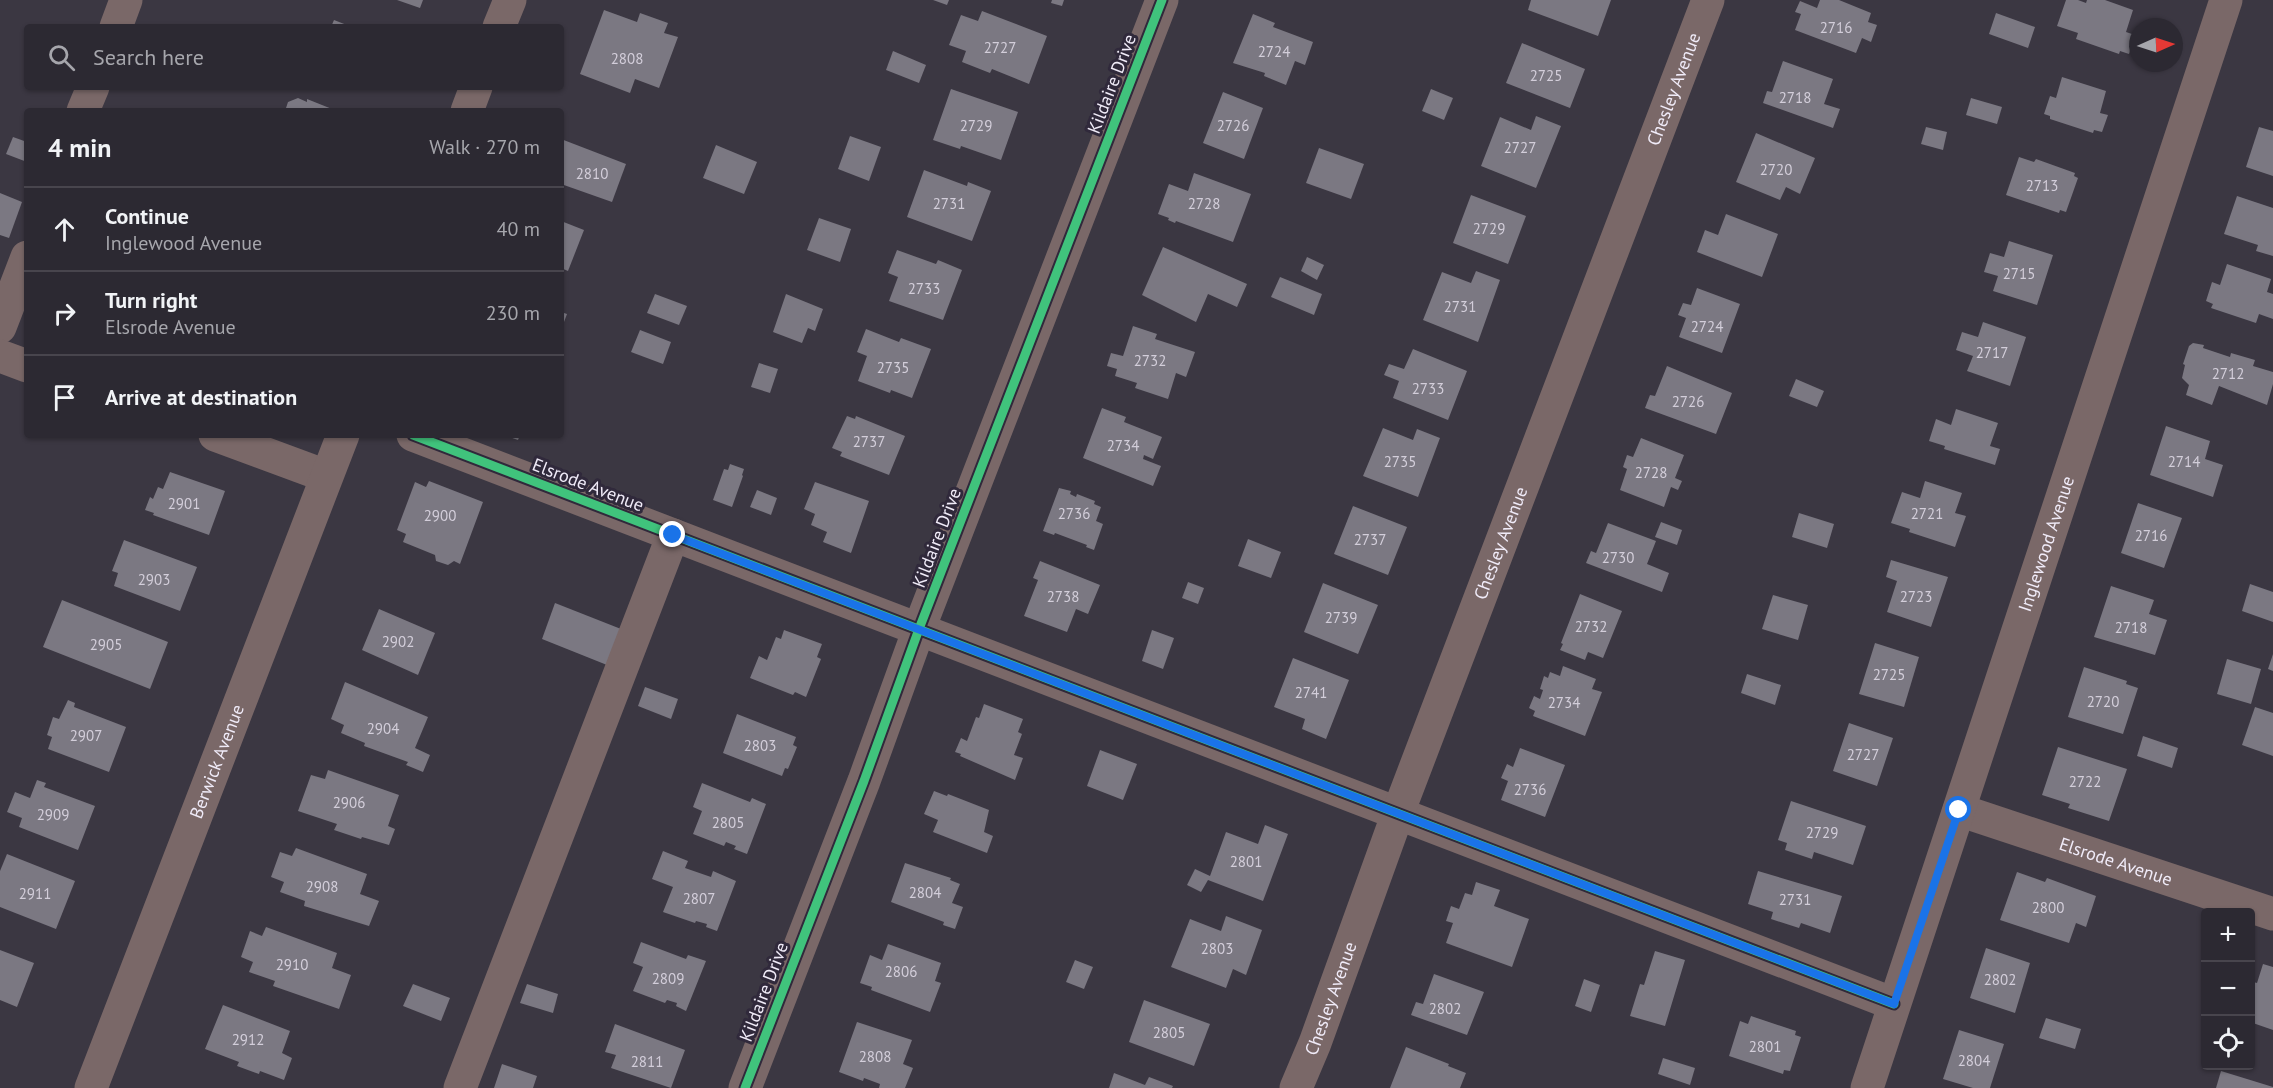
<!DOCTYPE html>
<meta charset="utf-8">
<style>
body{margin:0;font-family:"PT Sans",sans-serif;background:#38353e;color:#f1f3f6}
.controls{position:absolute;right:18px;bottom:18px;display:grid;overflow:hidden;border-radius:6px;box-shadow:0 2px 4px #0004}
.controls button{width:54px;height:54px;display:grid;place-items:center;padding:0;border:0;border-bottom:2px solid #48454d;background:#2c2932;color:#f1f3f6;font:30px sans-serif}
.compass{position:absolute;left:2129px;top:18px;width:54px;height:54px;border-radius:50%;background:#2c2932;box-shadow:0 2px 4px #0004;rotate:87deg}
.stop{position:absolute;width:18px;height:18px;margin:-14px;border:4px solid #1a73e8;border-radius:50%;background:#fff}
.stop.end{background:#1a73e8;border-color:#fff;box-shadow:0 2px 6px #0008}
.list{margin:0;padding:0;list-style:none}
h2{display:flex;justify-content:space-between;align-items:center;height:78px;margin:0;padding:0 24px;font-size:26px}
h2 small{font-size:20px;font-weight:400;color:#a6a6ac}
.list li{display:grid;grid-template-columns:39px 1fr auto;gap:18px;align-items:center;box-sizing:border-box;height:84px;padding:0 24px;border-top:2px solid #48454d}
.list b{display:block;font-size:22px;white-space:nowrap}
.list p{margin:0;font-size:20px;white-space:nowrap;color:#a6a6ac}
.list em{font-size:20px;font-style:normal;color:#a6a6ac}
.icon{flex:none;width:33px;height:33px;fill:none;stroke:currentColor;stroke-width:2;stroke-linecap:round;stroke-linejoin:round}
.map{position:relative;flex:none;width:2273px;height:1088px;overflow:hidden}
.search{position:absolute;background:#2c2932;box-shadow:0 2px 4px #0004;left:24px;top:24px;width:540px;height:66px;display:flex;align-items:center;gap:15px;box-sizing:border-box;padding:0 21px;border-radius:6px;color:#a6a6ac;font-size:22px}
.panel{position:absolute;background:#2c2932;box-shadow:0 2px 4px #0004;left:24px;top:108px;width:540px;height:330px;border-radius:6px}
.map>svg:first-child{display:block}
.building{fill:#7b7882}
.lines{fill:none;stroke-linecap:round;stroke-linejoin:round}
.minor{stroke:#7a6868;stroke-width:33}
.cycleway-casing{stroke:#30293b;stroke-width:13}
.cycleway{stroke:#40c37c;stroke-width:9}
.route{stroke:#1a73e8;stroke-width:8}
.labels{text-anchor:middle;stroke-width:6;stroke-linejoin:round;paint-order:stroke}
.number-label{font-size:15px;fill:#d3ceda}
.street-label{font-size:18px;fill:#f0ebf8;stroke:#30293b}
</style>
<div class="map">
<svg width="2273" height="1088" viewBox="0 0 2273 1088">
<rect width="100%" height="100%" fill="#3b3742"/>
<g class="building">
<path d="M397,0h26l-3,8z"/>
<path d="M933,0h16l-2,5z"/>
<path d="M1052,0h12l-2,6 -11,-3z"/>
<path d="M1531,0h80l-13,36 -70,-26z"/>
<path d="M1820,0h19l32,13 -3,9 9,3 -6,17 -9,-4 -6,15 -61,-23 6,-16 -6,-2 5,-11 17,7z"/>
<path d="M2066,0h12l8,3 1,-3h18l28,10 -7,22 9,3 -6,19 -9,-3 -1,3 -43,-15 2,-6 -21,-7z"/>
<path d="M604,10l33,12 3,-9 28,10 -4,10 14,4 -19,51 -24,-9 -5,14 -50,-19z"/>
<path d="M982,11l65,25 -18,48 -37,-15 -2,4 -28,-11 4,-11 -17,-6 12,-30 17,6z"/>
<path d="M1996,13l39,14 -7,21 -39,-14z"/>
<path d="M1253,14l22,9 -2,4 40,15 -8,23 -10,-4 -9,24 -22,-9 1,-3 -32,-10z"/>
<path d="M334,20l18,7h-21z"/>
<path d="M1522,43l63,26 -15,39 -64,-25z"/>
<path d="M893,51l33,14 -7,18 -33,-13z"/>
<path d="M1783,61l50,18 -9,25 16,5 -7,19 -70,-25 4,-12 5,1z"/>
<path d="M2062,77l44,14 -6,22 8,2 -6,17 -8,-2 -1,3 -43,-14v-3l-6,-2 6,-18 6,2z"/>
<path d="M951,89l67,23 -17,48 -40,-14 -1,3 -27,-9z"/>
<path d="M1431,89l22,9 -9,22 -22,-9z"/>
<path d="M1223,92l40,16 -19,51 -41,-16z"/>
<path d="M298,98l9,4v-3l30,12h-52l3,-9z"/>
<path d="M1971,98l31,9 -5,17 -31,-9z"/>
<path d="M1536,116l25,10 -25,62 -55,-22 19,-49 31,13z"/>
<path d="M1926,127l21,5 -4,18 -22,-6z"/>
<path d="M2259,127l14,4v45l-27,-9z"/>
<path d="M1756,133l59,25 -15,36 -14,-7 -6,13 -44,-18z"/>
<path d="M850,136l31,11 -12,34 -31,-12z"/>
<path d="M13,137l14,5v20l-21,-8z"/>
<path d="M561,139l65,25 -14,38 -51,-18z"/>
<path d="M716,145l41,17 -13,32 -41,-16z"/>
<path d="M1319,148l45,16 -13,35 -45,-16z"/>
<path d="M2019,157l15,5 2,-3 39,14 -1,3 4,2 -12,34 -6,-2 -1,3 -53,-18z"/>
<path d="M924,170l43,16 1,-4 23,9 -19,50 -65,-24z"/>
<path d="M1194,173l57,21 -18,48 -57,-21 -1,2 -7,-3 1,-2 -11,-4 11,-30 19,7z"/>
<path d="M0,193l22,9 -13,36 -9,-3z"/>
<path d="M1471,195l55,21 -18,48 -55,-21z"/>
<path d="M2237,196l36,12v48l-17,-5 2,-6 -34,-11z"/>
<path d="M1726,214l52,20 -16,43 -65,-25 8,-22 13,5z"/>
<path d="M819,218l32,11 -11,33 -33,-12z"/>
<path d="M561,221l23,9 -16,41 -7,-3z"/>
<path d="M2009,241l44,14 -16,50 -44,-14 5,-15 -14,-4 6,-19 14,4z"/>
<path d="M1163,247l84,37 -10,23 -29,-13 -12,28 -54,-27z"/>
<path d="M897,250l39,14 2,-4 24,10 -19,50 -54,-19 9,-24 -10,-4z"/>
<path d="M1307,257l17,8 -7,15 -16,-9z"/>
<path d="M2227,264l44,15 -4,13 6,2v25l-14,-5 -3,9 -45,-15 2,-4 -7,-3 6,-19 8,3z"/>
<path d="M1476,271l24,9 -22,62 -55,-22 19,-48 29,11z"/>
<path d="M1280,277l42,17 -8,21 -43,-18z"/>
<path d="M1697,288l43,16 -18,49 -43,-16 7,-19 -8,-3 5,-12 8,2z"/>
<path d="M655,294l32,12 -8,19 -32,-12z"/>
<path d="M786,294l37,15 -8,22 -7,-3 -6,15 -29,-11z"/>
<path d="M561,312l6,2 -6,16z"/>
<path d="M1983,322l43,15 -16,49 -43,-15 6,-15 -17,-6 6,-18 16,5z"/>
<path d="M1133,326l24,8 -2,5 40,13 -9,25 -10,-4 -8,26 -33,-11 2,-5 -22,-7 2,-7 -10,-3 4,-13 12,3z"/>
<path d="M866,329l33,13 2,-4 30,11 -19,49 -21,-8 -1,3 -32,-12 9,-25 -10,-4z"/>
<path d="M640,330l31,12 -8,22 -32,-12z"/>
<path d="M2193,343l11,2 -1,3 27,9 1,-4 24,7 -2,6 20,6v12l-6,21 -48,-19 -7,19 -26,-10 3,-10 -7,-7 3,-13 -2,-1 6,-18z"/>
<path d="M1413,349l54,22 -19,49 -55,-22 6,-17 -15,-6 5,-11 15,5z"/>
<path d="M759,363l19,6 -8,24 -19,-6z"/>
<path d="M1667,366l65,27 -16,41 -71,-26 5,-13 5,1z"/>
<path d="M1796,379l28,12 -7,16 -28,-11z"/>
<path d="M1102,408l24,9 -2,5 38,15 -9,22 -9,-4 -1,4 18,7 -8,20 -70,-28z"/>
<path d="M1956,409l42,14 -8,23 10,3 -5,16 -51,-16 1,-3 -16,-5 7,-22 15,6z"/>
<path d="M847,416l8,3 1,-3 49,20 -16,39 -49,-19 2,-4 -10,-4z"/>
<path d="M2166,426l44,15 -5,18 18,6 -10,32 -63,-22z"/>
<path d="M1383,428l30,12 4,-11 23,9 -22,59 -55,-21z"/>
<path d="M504,435h16l-2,5z"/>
<path d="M1641,438l43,17 -9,23 7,3 -4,9 -7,-3 -7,20 -44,-17 7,-21 -4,-2 4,-12 6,2z"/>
<path d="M730,464l14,5 -2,6 1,1 -11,31 -19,-7 11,-31 4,1z"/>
<path d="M170,472l55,19 -16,44 -56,-20 1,-2 -9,-3 5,-13 3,2 5,-12 5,2z"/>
<path d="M429,481l54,21 -23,62 -6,-3 -6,4 -12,-4 -1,-6 -32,-13 3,-8 -9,-4 18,-48 11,5z"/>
<path d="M1925,481l37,12 -7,20 11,3 -11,31 -46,-15 1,-3 -19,-6 11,-31 18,6z"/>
<path d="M815,482l54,19 -18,52 -28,-11 4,-10 -16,-7 4,-11 -11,-5z"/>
<path d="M1059,488l12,3 -1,3 6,3 1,-3 18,7 -1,3 7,3 -5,14 7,3 -9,26 -8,-3 1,-2 -32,-12 -1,2 -11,-4z"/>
<path d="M757,490l20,8 -6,17 -21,-8z"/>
<path d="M2138,503l44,15 -18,50 -43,-15z"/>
<path d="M1353,506l54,21 -19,48 -54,-21z"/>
<path d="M1799,513l35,11 -7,24 -35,-11z"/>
<path d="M1661,522l21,8 -5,15 -22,-8z"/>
<path d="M1608,523l48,18 -9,23 22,9 -7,19 -76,-29 5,-12 5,2z"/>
<path d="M1248,539l33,13 -10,26 -33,-12z"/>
<path d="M124,540l73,27 -17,44 -66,-25 4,-13 -6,-2z"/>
<path d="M1891,560l57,17 -17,50 -44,-15 10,-31 -11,-4z"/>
<path d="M1040,561l60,24 -12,29 -12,-5 -9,23 -43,-16 14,-36 -5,-2z"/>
<path d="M1188,582l16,6 -6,16 -16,-6z"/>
<path d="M1323,583l55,22 -20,49 -54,-22z"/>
<path d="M2250,584l23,8v30l-31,-11z"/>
<path d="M2111,586l43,14 -5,14 18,6 -12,35 -61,-18z"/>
<path d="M1580,594l42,17 -19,47 -15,-6 -3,8 -25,-10 3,-6 -2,-1z"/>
<path d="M1773,595l35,10 -10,35 -36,-11z"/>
<path d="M62,600l106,42 -18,47 -107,-42z"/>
<path d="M555,603l66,26 -14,36 -65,-26z"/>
<path d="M379,609l56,24 -17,42 -56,-25z"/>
<path d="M784,630l38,14 -5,13 4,2 -15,38 -11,-5 -2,3 -43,-17 9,-22 8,4 9,-23 5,2z"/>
<path d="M1152,630l22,8 -11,31 -21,-8z"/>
<path d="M1875,643l44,14 -15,50 -45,-13z"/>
<path d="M2273,654v17l-5,-2z"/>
<path d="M1293,658l56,22 -23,59 -24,-10 3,-10 -31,-12z"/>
<path d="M2227,659l34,10 -10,35 -34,-10z"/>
<path d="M1563,666l33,13 -4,10 10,3 -17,44 -52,-20 2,-5 -6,-3 5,-12 6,3 3,-9 -3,-1 4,-13 4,2 2,-6 10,4z"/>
<path d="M2084,667l43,14 -1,3 12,4 -15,46 -55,-17z"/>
<path d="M1747,674l34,11 -6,20 -34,-12z"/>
<path d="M345,682l83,35 -13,31 15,7 -7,17 -17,-7 2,-3 -44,-16 1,-3 -24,-10 3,-8 -13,-6z"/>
<path d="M645,687l33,12 -7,20 -33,-13z"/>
<path d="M68,700l7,3 -1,4 52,20 -17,45 -61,-23 4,-12 -5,-2 6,-18 6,2z"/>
<path d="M984,704l39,15 -5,13 4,2 -8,21 9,3 -8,22 -55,-24 1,-2 -6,-2 6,-14 6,3 9,-24 3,1z"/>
<path d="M2255,707l18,6v43l-31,-11z"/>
<path d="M737,714l59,23 -3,8 4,2 -9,22 -3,-1 -3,8 -59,-23z"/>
<path d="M1849,723l44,15 -16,48 -44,-15z"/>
<path d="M2143,736l35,12 -6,20 -35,-12z"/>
<path d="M2058,747l69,22 -18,52 -41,-13 2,-4 -28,-9z"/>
<path d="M1520,748l45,17 -20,52 -44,-17 7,-19 -7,-3 6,-14 6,3z"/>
<path d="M1100,750l37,14 -14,36 -36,-14z"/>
<path d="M328,770l71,25 -11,31 7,3 -6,16 -27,-8 -1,2 -27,-9 3,-6 -39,-13 13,-36 14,4z"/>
<path d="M37,780l9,3 -2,4 51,19 -17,44 -59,-23 3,-9 -15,-6 8,-20 15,6z"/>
<path d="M702,783l48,19 2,-4 14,6 -19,50 -13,-5 2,-3 -10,-4 -2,4 -31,-12 9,-23 -9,-4z"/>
<path d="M934,791l13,5 1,-2 41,16 -5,22 9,4 -6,17 -54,-21 5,-12 -14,-6z"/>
<path d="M1791,801l75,25 -13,39 -39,-13 -2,7 -27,-9 2,-7 -9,-3z"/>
<path d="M1265,825l23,9 -25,67 -55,-21 -7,12 -14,-7 8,-16 15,7 16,-44 32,12z"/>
<path d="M296,848l71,26 -7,20 19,7 -10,25 -65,-20 1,-5 -25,-9 4,-10 -13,-5 9,-25 12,4z"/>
<path d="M663,851l25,10 -3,7 26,9 2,-6 23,10 -19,50 -11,-4 1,-3 -11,-3 -1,2 -32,-11 10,-25 -21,-8z"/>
<path d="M7,854l68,27 -19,48 -56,-22v-36z"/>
<path d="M905,863l46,15 -1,2 10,4 -8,19 11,4 -8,22 -12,-4 1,-3 -53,-20z"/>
<path d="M1758,871l84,25 -12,37 -29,-10 -2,5 -28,-9 2,-7 -25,-8z"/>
<path d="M2017,872l28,10 2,-4 49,18 -10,31 -10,-4 -7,20 -69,-23z"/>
<path d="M1476,882l24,8 -6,16 35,13 -17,48 -66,-24 7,-20 -7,-2 5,-15 8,3 6,-16 7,2z"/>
<path d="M1226,916l36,14 -16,45 -13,-6 -7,19 -55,-21 19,-48 31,12z"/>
<path d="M266,927l71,26 -5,15 19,7 -12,34 -66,-23 2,-5 -26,-9 4,-10 -12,-5 9,-26 12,5z"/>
<path d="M641,942l45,17 2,-4 18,6 -20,50 -10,-5 1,-3 -10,-3 -2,3 -32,-12 10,-24 -10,-4z"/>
<path d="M888,944l53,19 -6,18 6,2 -11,29 -59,-22 1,-3 -12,-4 10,-28 12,5z"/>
<path d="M1986,948l44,15 -15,50 -45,-15z"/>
<path d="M0,950l34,13 -17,44 -17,-7z"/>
<path d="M1655,951l30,9 -20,66 -35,-10 10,-32 4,1z"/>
<path d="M1075,960l18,7 -9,22 -18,-7z"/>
<path d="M2263,964l10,3v63l-23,-8v-41l7,2z"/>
<path d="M1434,974l50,18 -17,43 -56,-20 5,-13 7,2z"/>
<path d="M1584,979l16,6 -9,27 -16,-6z"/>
<path d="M413,984l37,14 -9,23 -38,-15z"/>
<path d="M527,984l31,10 -5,19 -33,-10z"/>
<path d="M1144,1000l66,24 -16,42 -65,-24z"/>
<path d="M223,1005l67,26 -8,22 10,5 -8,22 -24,-9 -1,3 -22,-8 2,-4 -34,-13z"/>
<path d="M1751,1016l45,15 -1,4 6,2 -11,34 -6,-1 -1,4 -54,-18 11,-35 8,3z"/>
<path d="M2046,1018l35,11 -6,20 -36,-11z"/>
<path d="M857,1022l55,18 -9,24 10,4 -8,20h-26l1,-4 -16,-6 -1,3 -24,-9z"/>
<path d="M615,1024l70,26 -14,38 -60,-20 5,-13 -11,-3z"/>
<path d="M1959,1030l45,14 -14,44h-17l-30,-9z"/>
<path d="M1406,1047l43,17 -1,2 18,7 -6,15h-70z"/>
<path d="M1663,1058l32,10 -5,17 -32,-11z"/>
<path d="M502,1064l35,12 -4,12h-39z"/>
<path d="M2221,1071l52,16v1h-57z"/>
<path d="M1114,1073l31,12 4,-8 24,9 -1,2h-63z"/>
</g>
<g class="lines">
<g class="minor">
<path d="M116,27l10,-27"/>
<path d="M499,27l11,-27"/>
<path d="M83,111l10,-24"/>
<path d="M467,111l9,-24"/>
<path d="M0,327l27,-70"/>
<path d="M0,356l27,10"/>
<path d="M215,435l111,41"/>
<path d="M413,435l1481,569"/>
<path id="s1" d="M1959,810l314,104"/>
<path id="s2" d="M91,1088l252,-653"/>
<path d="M460,1088l213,-553"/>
<path d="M745,1088l119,-307 55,-152 243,-629"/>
<path id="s3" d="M1296,1088l19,-45 83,-230 310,-813"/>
<path id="s4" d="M1867,1088l359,-1088"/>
</g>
<defs>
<g id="cycleway">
<path d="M413,435l1481,569"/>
<path d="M745,1088l119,-307 55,-152 243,-629"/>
</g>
</defs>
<use href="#cycleway" class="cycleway-casing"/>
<use href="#cycleway" class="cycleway"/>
</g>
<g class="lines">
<path class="route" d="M673,535l1221,469 65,-194"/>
</g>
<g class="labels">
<g class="number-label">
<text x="1836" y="33">2716</text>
<text x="1000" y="53">2727</text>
<text x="1274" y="57">2724</text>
<text x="627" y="64">2808</text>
<text x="1546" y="81">2725</text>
<text x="1795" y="103">2718</text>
<text x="976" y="131">2729</text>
<text x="1233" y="131">2726</text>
<text x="1520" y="153">2727</text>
<text x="1776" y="175">2720</text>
<text x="592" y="179">2810</text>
<text x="2042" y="191">2713</text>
<text x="949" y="209">2731</text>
<text x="1204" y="209">2728</text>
<text x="1489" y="234">2729</text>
<text x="2019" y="279">2715</text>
<text x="924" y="294">2733</text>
<text x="1460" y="312">2731</text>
<text x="1707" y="332">2724</text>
<text x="1992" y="358">2717</text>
<text x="1150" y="366">2732</text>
<text x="893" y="373">2735</text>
<text x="2228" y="379">2712</text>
<text x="1428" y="394">2733</text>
<text x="1688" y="407">2726</text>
<text x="869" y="447">2737</text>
<text x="1123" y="451">2734</text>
<text x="1400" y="467">2735</text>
<text x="2184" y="467">2714</text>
<text x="1651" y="478">2728</text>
<text x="184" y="509">2901</text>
<text x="1074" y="519">2736</text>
<text x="1927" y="519">2721</text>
<text x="440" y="521">2900</text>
<text x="2151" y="541">2716</text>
<text x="1370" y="545">2737</text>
<text x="1618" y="563">2730</text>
<text x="154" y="585">2903</text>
<text x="1063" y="602">2738</text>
<text x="1916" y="602">2723</text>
<text x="1341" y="623">2739</text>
<text x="1591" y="632">2732</text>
<text x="2131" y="633">2718</text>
<text x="398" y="647">2902</text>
<text x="106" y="650">2905</text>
<text x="1889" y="680">2725</text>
<text x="1311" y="698">2741</text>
<text x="2103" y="707">2720</text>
<text x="1564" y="708">2734</text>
<text x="383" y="734">2904</text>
<text x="86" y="741">2907</text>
<text x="760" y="751">2803</text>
<text x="1863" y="760">2727</text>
<text x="2085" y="787">2722</text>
<text x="1530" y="795">2736</text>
<text x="349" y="808">2906</text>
<text x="53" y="820">2909</text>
<text x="728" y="828">2805</text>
<text x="1822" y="838">2729</text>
<text x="1246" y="867">2801</text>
<text x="322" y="892">2908</text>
<text x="925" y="898">2804</text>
<text x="35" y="899">2911</text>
<text x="699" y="904">2807</text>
<text x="1795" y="905">2731</text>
<text x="2048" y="913">2800</text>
<text x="1217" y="954">2803</text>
<text x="292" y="970">2910</text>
<text x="901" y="977">2806</text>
<text x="668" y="984">2809</text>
<text x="2000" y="985">2802</text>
<text x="1445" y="1014">2802</text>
<text x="1169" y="1038">2805</text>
<text x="248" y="1045">2912</text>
<text x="1765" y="1052">2801</text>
<text x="875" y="1062">2808</text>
<text x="1974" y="1066">2804</text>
<text x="647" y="1067">2811</text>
</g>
<g class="street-label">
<text transform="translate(1112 84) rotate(-69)" y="6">Kildaire Drive</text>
<text dy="6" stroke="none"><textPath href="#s3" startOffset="1068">Chesley Avenue</textPath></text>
<text transform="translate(588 485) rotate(21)" y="6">Elsrode Avenue</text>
<text transform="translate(937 538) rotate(-69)" y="6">Kildaire Drive</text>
<text dy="6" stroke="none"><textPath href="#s3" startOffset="582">Chesley Avenue</textPath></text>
<text dy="6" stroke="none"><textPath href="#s4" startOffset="573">Inglewood Avenue</textPath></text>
<text dy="6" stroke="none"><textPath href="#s2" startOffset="350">Berwick Avenue</textPath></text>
<text dy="6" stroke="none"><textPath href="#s1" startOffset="165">Elsrode Avenue</textPath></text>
<text transform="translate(764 992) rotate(-69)" y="6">Kildaire Drive</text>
<text dy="6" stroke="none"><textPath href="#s3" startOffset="96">Chesley Avenue</textPath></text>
</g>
</g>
</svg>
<div class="controls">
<button>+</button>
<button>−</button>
<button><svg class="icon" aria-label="locate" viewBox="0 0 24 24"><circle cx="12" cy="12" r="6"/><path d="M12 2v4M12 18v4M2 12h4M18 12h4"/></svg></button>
</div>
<svg class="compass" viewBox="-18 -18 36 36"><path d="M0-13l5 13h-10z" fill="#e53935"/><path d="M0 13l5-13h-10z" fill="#a6a6ac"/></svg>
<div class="stop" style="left:1959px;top:810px"></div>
<div class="stop end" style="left:673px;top:535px"></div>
<div class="search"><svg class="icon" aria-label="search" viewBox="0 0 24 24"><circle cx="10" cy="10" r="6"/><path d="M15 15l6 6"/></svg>Search here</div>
<section class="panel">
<h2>4 min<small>Walk · 270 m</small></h2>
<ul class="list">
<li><svg class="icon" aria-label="ahead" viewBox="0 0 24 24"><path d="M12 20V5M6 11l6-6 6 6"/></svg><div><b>Continue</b><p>Inglewood Avenue</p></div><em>40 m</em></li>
<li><svg class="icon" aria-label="right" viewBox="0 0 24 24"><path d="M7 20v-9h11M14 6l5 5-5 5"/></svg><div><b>Turn right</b><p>Elsrode Avenue</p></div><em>230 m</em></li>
<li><svg class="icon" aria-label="arrive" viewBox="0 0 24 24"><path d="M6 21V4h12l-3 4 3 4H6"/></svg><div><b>Arrive at destination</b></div></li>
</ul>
</section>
</div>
